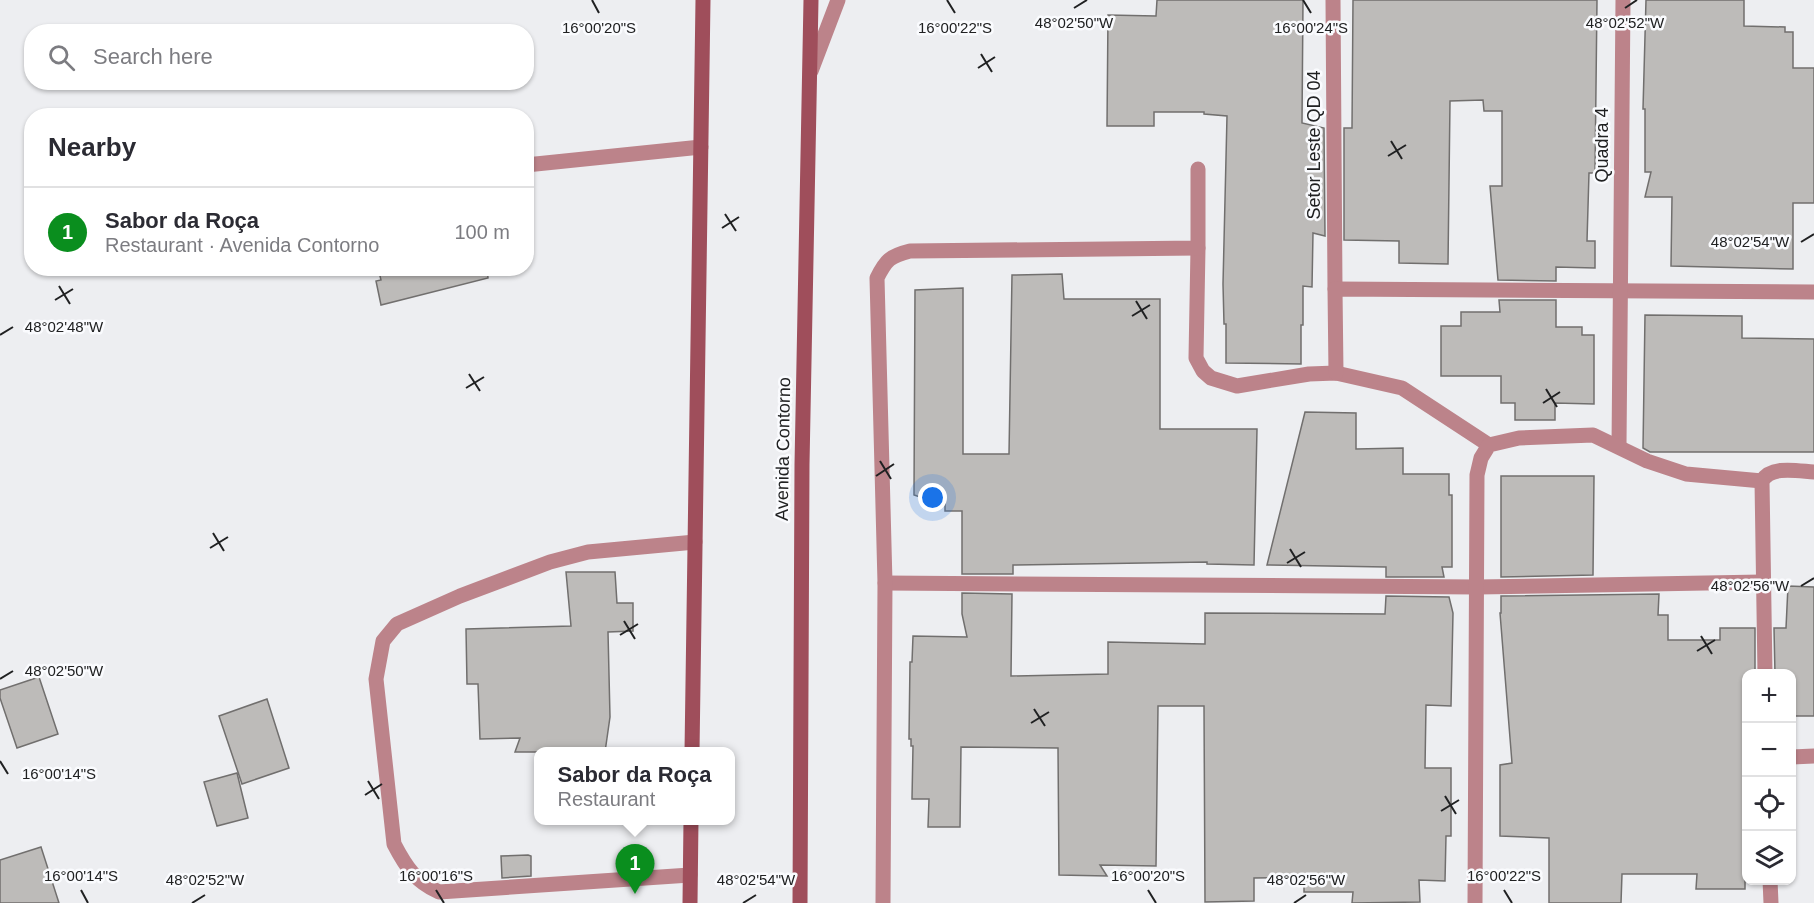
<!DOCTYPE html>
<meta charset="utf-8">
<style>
body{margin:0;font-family:Arial,sans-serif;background:#f7f7f7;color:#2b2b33}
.controls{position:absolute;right:18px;bottom:18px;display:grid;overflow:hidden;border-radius:12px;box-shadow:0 2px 4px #0004}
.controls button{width:54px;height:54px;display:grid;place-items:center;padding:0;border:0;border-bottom:2px solid #e1e1e2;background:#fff;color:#2b2b33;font:30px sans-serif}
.you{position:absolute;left:933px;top:498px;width:21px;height:21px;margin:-15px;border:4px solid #fff;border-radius:50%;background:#1a73e8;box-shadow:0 0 0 9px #1a73e833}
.badge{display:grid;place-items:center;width:39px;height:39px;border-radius:50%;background:#0a8e1e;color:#fff;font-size:20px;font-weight:700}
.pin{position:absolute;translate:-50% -50px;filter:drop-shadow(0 2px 3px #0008)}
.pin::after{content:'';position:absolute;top:32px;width:21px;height:18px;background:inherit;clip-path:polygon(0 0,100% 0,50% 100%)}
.popup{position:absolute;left:534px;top:747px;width:201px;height:78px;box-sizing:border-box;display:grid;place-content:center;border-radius:12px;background:#fff;filter:drop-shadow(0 2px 4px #0005);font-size:20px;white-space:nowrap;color:#7c7c81}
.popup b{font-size:22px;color:#2b2b33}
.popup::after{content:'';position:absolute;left:50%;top:100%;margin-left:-12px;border:12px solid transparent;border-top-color:#fff}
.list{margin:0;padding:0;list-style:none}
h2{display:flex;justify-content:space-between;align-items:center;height:78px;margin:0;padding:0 24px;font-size:26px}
h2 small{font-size:20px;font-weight:400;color:#7c7c81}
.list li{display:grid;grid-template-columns:39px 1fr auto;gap:18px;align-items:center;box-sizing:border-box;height:90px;padding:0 24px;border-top:2px solid #e1e1e2}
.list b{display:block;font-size:22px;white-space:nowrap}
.list p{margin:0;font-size:20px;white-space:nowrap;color:#7c7c81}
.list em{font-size:20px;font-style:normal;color:#7c7c81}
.icon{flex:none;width:33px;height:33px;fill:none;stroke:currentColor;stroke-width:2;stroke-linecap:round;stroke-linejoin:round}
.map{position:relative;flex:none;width:1814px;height:903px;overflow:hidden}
.search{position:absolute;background:#fff;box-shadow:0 2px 4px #0004;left:24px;top:24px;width:510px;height:66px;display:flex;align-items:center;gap:15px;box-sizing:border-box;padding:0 21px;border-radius:24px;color:#7c7c81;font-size:22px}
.panel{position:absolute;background:#fff;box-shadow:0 2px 4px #0004;left:24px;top:108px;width:510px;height:168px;border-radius:24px}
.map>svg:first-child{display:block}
.building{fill:#bdbbb9;stroke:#716f6e;stroke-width:1.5}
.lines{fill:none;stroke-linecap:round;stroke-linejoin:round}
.service{stroke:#bc838a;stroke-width:15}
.minor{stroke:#bc838a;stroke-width:15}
.tertiary{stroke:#bc838a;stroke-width:15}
.secondary{stroke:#9f4e5b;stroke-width:15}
.ticks{fill:none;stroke:#202122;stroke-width:2}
.labels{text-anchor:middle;stroke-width:5;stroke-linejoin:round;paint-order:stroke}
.street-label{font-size:18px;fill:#202122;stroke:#fafbfe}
.ticks-label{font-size:15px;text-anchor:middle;fill:#202122;stroke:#fafbfe;stroke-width:5;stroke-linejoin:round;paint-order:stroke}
</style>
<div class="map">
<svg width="1814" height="903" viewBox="0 0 1814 903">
<rect width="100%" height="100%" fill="#edeef1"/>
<g class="building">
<path d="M1157,0h146l-1,123 22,5 1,108 -12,-3 -1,54 -9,-1v39h-2v39l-75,-1v-39h-2l-1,-40 4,-168 -23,-2v-2h-50v14h-47l1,-111 48,1z"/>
<path d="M1353,0h244l-2,173h-6l-2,68h8v27l-39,-1v14l-58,-1 -8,-94h12v-75h-18l-1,-11 -33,1 -2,163 -49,-1v-22l-55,-1v-112h8z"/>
<path d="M1646,0h98v26l41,1v5h8v36h21v135h-21v66l-122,-3 1,-69h-27l6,-25h-6v-63h-2z"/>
<path d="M378,268h109l1,10 -107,27 -5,-24 5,-1z"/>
<path d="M1062,274l2,25h96v130h97l-3,136 -47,-1v-2l-194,3v9h-51v-63h-17v-14h-25l-6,-2 1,-205 48,-2v166h46l3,-179z"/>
<path d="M1499,300h57v27h26v8h12v69l-39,-1v17h-40v-17h-14v-27h-60v-50h20v-14h39z"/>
<path d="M1645,315l97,1v22l72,1v113h-164l-7,-4z"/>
<path d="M1305,412l51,1v36l47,-1v26h46v21h3v72h-10l2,10h-58v-10l-119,-2z"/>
<path d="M1501,476h93l-1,99 -92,2z"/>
<path d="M566,572h49l2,31h16v28l-25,1 2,85 -5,35h-90l5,-14 -40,1 -2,-55h-11l-1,-55 105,-3z"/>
<path d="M1788,586l26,1v129h-23v-42h-16l-1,-46h12z"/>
<path d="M962,593l50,1 -1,82 97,-2v-32l97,2v-31l180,1 1,-18 63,1 4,16 -2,93 -25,-1 -1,63h26v68h-5l-1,45 -26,-1 1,22 -68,1 1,-11h-49v-15l-50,1v23l-49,1 -1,-196h-46l-2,160 -56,-1 7,11 -48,-1 -1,-127 -97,-1 -1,80h-32l1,-28h-17l1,-53h-2v-7h-2l1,-77h2l1,-26 54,1 -5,-23z"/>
<path d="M1659,594l-1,21h10v25h52v-12h35v46h-9l-1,215h-49l1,-15h-75l-1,29h-72v-65l-49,-2v-71l12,-2 -12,-150h1v-17z"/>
<path d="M39,677l19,57 -41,14 -17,-50v-8z"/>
<path d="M267,699l22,69 -47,16 -23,-68z"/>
<path d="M237,773l11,45 -31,8 -13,-44z"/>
<path d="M41,847l18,56h-59v-43z"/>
<path d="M528,855l3,1v20l-29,2 -1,-22z"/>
</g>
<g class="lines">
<g class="service">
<path d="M526,165l175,-18"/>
<path d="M690,875l-251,17c-24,-11 -33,-25 -45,-48l-18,-165 7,-38 14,-17 63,-28 90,-34 38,-10 107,-10"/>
</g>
<g class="minor">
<path d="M1333,0l2,289"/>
<path d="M1198,248l-2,110 7,13 8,7 26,8 72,-12 27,-1 66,15 87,57"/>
<path d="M1336,373l-1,-84 479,3"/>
<path d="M1619,446l4,-446"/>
<path d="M885,583l592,4 285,-5"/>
<path d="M1765,674l-3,-193c9,-16 36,-10 52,-9"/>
<path d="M1792,757l22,-1"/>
<path d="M1770,880l1,23"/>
<path d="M883,903l2,-320 -8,-305c9,-18 13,-22 33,-27l288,-3v-79"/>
<path d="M1475,903l2,-428 4,-17 8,-13 30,-7 74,-3 54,26 39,13 76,7"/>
</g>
<path class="tertiary" d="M811,71l27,-71"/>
<g class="secondary">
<path d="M692,752l11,-752"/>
<path d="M690,903l1,-83"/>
<path d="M800,903l2,-438 9,-465"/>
</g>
</g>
<path class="ticks" d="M592,0l7,13M947,0l8,13M1303,0l8,13M1074,8l13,-8M1625,8l12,-8M981,54l11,18M978,68l17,-11M1391,141l11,18M1388,156l18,-11M725,214l11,17M722,228l17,-11M1801,242l13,-8M59,286l11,18M55,300l18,-11M1136,301l11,18M1132,316l18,-11M0,335l13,-8M469,374l11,17M466,388l18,-11M1546,389l11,18M1543,403l17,-11M880,461l11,18M876,476l18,-12M213,533l11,18M210,548l18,-11M1290,549l11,18M1287,563l18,-11M1801,586l13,-8M624,621l11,18M620,635l18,-11M1701,636l11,18M1697,651l18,-11M0,679l13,-8M1034,709l11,17M1031,723l18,-11M0,761l8,13M368,781l11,18M365,795l17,-11M1445,796l11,18M1441,811l18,-11M81,890l7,13M436,890l8,13M1148,890l8,13M1504,890l8,13M192,903l13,-8M743,903l13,-8M1294,903l12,-8"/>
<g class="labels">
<g class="street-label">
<text transform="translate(1314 145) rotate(-90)" y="6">Setor Leste QD 04</text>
<text transform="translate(1602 145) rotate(-90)" y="6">Quadra 4</text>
<text transform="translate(783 449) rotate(-89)" y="6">Avenida Contorno</text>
</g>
</g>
<g class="ticks-label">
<text x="1074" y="28">48°02'50"W</text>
<text x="1625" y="28">48°02'52"W</text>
<text x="599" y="33">16°00'20"S</text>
<text x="955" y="33">16°00'22"S</text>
<text x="1311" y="33">16°00'24"S</text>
<text x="1750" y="247">48°02'54"W</text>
<text x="64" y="332">48°02'48"W</text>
<text x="1750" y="591">48°02'56"W</text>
<text x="64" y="676">48°02'50"W</text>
<text x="59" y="779">16°00'14"S</text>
<text x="81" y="881">16°00'14"S</text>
<text x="436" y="881">16°00'16"S</text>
<text x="1148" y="881">16°00'20"S</text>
<text x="1504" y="881">16°00'22"S</text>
<text x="205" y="885">48°02'52"W</text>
<text x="756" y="885">48°02'54"W</text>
<text x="1306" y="885">48°02'56"W</text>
</g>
</svg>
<div class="controls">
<button>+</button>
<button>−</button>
<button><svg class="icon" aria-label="locate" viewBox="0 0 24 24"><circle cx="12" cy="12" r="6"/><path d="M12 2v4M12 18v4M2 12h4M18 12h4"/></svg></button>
<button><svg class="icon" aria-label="layers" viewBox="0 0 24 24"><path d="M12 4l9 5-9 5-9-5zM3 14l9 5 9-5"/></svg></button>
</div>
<div class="you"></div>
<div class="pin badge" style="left:635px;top:894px">1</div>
<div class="popup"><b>Sabor da Roça</b>Restaurant</div>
<div class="search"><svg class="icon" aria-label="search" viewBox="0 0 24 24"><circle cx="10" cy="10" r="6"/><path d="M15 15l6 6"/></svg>Search here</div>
<section class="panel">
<h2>Nearby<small></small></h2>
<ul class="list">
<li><span class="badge">1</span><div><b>Sabor da Roça</b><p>Restaurant · Avenida Contorno</p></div><em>100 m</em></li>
</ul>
</section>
</div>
